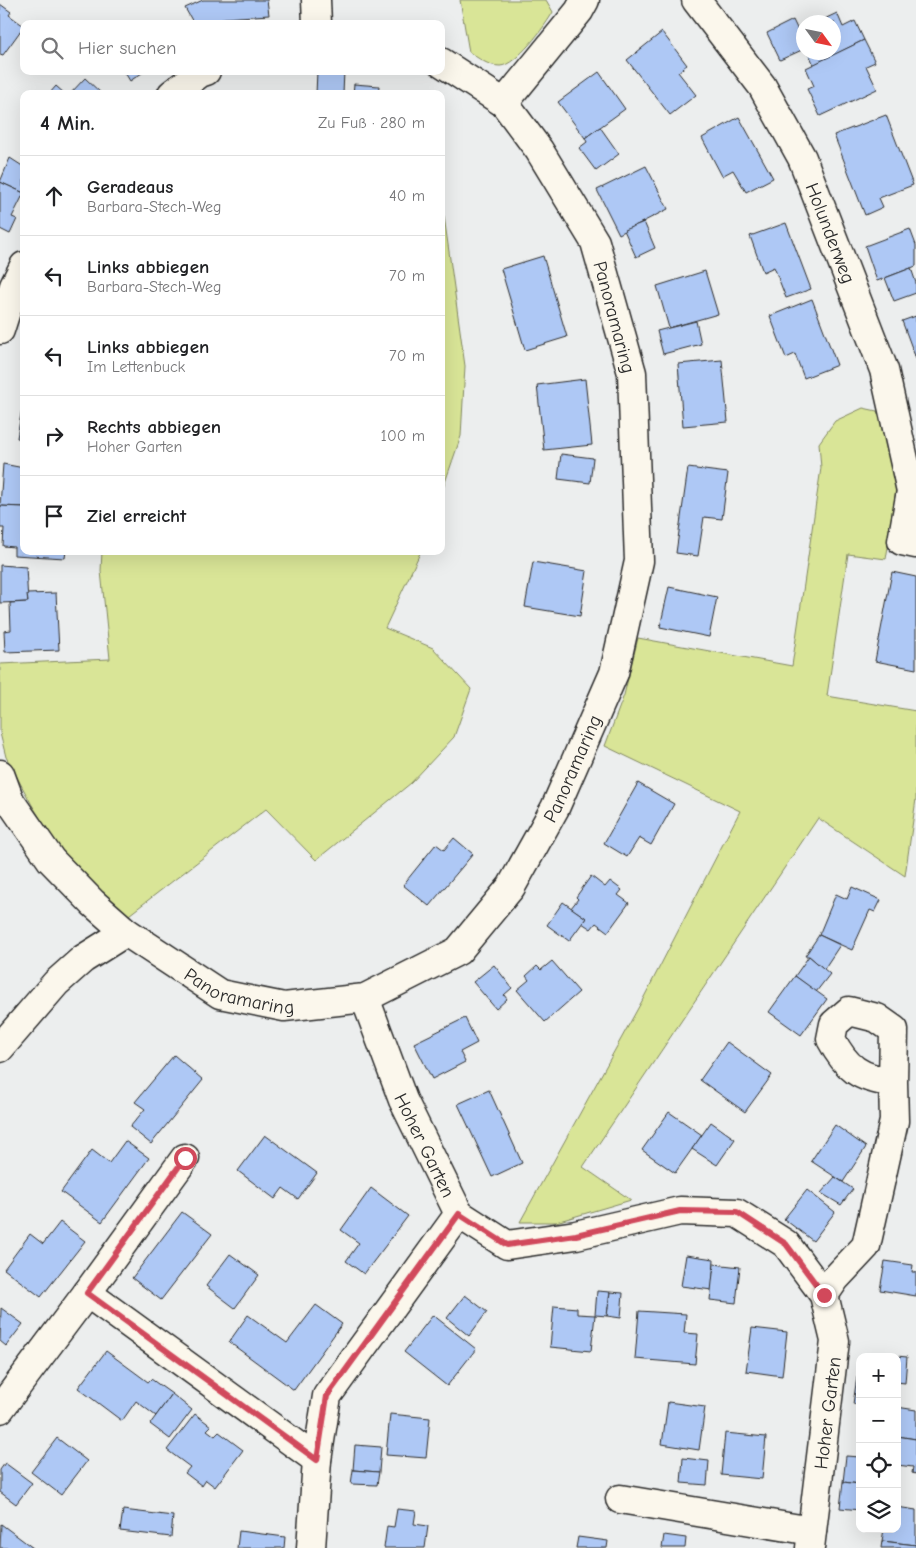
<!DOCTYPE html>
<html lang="de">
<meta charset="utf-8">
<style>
body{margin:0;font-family:"Comic Neue",sans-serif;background:#f2f2f2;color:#202124}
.controls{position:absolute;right:15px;bottom:15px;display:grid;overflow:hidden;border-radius:10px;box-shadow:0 5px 20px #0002}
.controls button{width:45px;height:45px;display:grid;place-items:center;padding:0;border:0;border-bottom:1px solid #e0e0e0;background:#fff;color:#202124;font:25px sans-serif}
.compass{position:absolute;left:796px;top:15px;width:45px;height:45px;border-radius:50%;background:#fff;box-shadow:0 5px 20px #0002;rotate:123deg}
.stop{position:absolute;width:15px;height:15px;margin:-11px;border:4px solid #d1495b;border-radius:50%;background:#fff}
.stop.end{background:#d1495b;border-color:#fff;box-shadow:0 1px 5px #0008}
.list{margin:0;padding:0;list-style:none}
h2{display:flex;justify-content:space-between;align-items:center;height:65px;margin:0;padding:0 20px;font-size:21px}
h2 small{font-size:16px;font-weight:400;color:#757577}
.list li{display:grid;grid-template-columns:32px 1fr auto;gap:15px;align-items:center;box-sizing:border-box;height:80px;padding:0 20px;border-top:1px solid #e0e0e0}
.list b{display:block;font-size:19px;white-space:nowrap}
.list p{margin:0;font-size:16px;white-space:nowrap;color:#757577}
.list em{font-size:16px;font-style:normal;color:#757577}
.icon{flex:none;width:28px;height:28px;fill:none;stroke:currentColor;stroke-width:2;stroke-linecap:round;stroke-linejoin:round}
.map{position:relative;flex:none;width:916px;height:1548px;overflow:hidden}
.search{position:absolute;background:#fff;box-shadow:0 5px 20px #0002;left:20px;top:20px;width:425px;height:55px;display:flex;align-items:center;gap:12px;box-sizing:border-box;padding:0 18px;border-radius:10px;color:#757577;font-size:19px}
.panel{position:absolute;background:#fff;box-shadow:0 5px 20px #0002;left:20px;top:90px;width:425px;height:465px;border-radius:10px}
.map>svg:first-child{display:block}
.green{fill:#d9e597;stroke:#828861}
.building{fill:#aec8f5;stroke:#2b2b2b}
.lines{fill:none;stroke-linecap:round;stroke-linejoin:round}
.minor-casing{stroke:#2b2b2b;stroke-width:31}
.minor{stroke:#fbf7ec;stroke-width:28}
.route{stroke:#d1495b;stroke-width:6}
.labels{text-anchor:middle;stroke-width:4;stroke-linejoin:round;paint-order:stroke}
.street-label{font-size:19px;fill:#2b2b2b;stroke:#fbf7ec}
</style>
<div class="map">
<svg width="916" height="1548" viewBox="0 0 916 1548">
<rect width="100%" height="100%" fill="#eceeee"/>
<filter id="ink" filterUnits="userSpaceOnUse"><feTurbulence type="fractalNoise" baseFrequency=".02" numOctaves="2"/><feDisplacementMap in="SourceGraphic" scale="10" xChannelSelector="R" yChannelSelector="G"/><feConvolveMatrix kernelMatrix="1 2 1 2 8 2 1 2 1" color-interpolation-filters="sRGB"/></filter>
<g filter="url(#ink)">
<g class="green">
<path d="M460,0h86l7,12c-7,13 -37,54 -53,54 -12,0 -22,-8 -31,-14z"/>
<path d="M441,215l3,1 21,150 -4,70 -20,58z"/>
<path d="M863,408l14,3c7,17 17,36 18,55 3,31 -4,62 -9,93l-38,-5 -21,142 89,15v88l-11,77 -87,-58 -235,349 48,33 -75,22h-36l122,-221 98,-190 -135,-65 19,-51 14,-57 154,28 29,-198 -2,-25 16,-22z"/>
<path d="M102,551h319l-36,77 48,20 38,41 -17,48 -43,46 -95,77 -50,-51 -141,109 -60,-60 -33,-53 -26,-48 -6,-24v-69l110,-5 -9,-88z"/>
</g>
<g class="building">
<path d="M203,0h64l2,15 -45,3 -8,6h-22l-9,-16z"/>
<path d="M0,4l11,8 -2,3 15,11 -21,29 -3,-1z"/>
<path d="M837,13l6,14 12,-6 9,19 -50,25 -6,-13h26v-30h-16z"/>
<path d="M793,20l11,23v6l-24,11 -13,-27z"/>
<path d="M804,29v14l-6,-11z"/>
<path d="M662,32l25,33 -9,7 18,23 -26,20 -43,-55z"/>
<path d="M864,40l11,22 -9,4 11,23 -57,27 -13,-27 7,-3 -8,-18z"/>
<path d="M124,71h21l-15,10z"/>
<path d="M317,71h27l-1,23h-27z"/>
<path d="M599,72l26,37 -40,29 -27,-36z"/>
<path d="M85,78l17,16h-32z"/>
<path d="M354,84l25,2 -1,8h-25z"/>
<path d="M56,86l9,8h-16z"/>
<path d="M269,92l47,2h-48z"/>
<path d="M886,115l27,70 -34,13 4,9 -18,8 -31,-80z"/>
<path d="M739,117l34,61 -27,14 -13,-22 -11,6 -20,-38z"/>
<path d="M600,127l19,27 -23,17 -17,-23 8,-6 -2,-4z"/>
<path d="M10,158l14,9v26l-24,-11z"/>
<path d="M646,166l22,43 -49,25 -22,-44z"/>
<path d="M0,182l24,11 -12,24 5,2 -7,15 -10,-5z"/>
<path d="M644,222l11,26 -19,9 -12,-27z"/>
<path d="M786,223l25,66 -25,9 -12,-31 -11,5 -13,-36z"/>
<path d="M910,229l6,16v21l-39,15 -12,-35z"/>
<path d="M543,256l24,81 -42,13 -24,-81z"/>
<path d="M911,268l5,15v10l-22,8 -9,-23z"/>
<path d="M705,271l13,43 -49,14 -12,-42z"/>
<path d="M812,299l25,66 -33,13 -9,-24 -9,4 -16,-42z"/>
<path d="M916,316v43l-14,-38z"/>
<path d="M696,321l5,23 -38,10 -6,-23z"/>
<path d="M722,360l6,62 -45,4 -5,-62z"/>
<path d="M585,379l7,66 -48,5 -7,-65z"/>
<path d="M22,408l2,1v30l-7,-1z"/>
<path d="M561,454l32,4 -3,25 -32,-4z"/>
<path d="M3,464l21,4v39l-24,-1z"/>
<path d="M688,468l40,5 -6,46 -18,-2 -6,39 -22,-3z"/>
<path d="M0,506l24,1v44h42l-1,7 -51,-3v-8l-11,-1 1,-18h-4z"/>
<path d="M533,562l54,9 -7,45 -55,-9z"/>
<path d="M0,565l26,2 2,35 -28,1z"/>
<path d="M892,572l24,5v92l-41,-8z"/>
<path d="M669,587l48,10 -8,40 -49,-10z"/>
<path d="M56,593l3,57 -54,2 -1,-21 7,-1 -1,-27 18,-1 -1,-8z"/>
<path d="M638,783l36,21 -23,41 -12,-7 -12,19 -23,-14z"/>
<path d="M454,838l19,16 -44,52 -26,-21 33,-41 8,6z"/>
<path d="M591,876l14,11 5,-6 12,9 -4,5 11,8 -21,29 -12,-9 -5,6 -9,-6 4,-5 -15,-10 7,-9 -2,-2z"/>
<path d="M852,887l29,13 -6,12 -5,-2 -18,40 -33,-15 17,-41 11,5z"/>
<path d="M563,902l23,16 -17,23 -22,-16z"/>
<path d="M819,935l21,10 -16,24 -15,-13h-4z"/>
<path d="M809,956l21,18 -14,18 -21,-16z"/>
<path d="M552,961l27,31 -34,30 -28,-32 12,-10 -3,-4 11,-10 4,4z"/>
<path d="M494,965l18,23 -8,7 3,4 -11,10 -23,-27z"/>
<path d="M795,976l32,23 -26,36 -32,-23z"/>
<path d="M465,1018l12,25 -17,9 5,10 -33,17 -18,-36z"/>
<path d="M727,1042l45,33 -27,37 -45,-32z"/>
<path d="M174,1055l29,25 -52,64 -21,-17 15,-18 -10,-7z"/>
<path d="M489,1090l33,73 -30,14 -34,-73z"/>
<path d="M669,1112l33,23 -27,38 -33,-23z"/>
<path d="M711,1122l24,17 -18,26 -25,-16z"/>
<path d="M835,1125l31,22 -23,35 -32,-21z"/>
<path d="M265,1135l52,38 -19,26 -15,-11 -8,11 -37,-28z"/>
<path d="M125,1141l24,17 -47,64 -41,-30 31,-42 17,13z"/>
<path d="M835,1177l18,12 -12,16 -20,-12z"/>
<path d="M371,1188l37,28 -44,58 -18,-13 13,-18 -18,-13z"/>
<path d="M807,1190l28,22 -22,29 -29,-22z"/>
<path d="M182,1212l30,22 -51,66 -29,-22z"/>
<path d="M60,1222l25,19 -44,56 -37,-28 26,-35 13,10z"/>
<path d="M230,1254l29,21 -24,33 -29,-22z"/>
<path d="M686,1255l28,4 -2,31 -31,-4z"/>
<path d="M885,1261l28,4 -1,7h4v24l-36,-6z"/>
<path d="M714,1264l26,3 -4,36 -26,-3z"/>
<path d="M597,1291l13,1 -3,24 -12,-1z"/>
<path d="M610,1292l13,1 -2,25 -14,-2z"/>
<path d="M465,1295l22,17 -18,24 -22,-18z"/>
<path d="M316,1305l26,19 -48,66 -65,-48 19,-27 39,28z"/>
<path d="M554,1306l23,2v6l18,1 -4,36 -41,-4z"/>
<path d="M1,1308l22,16 -17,22 -6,-5z"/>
<path d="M639,1311l47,3 -2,19 14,1 -3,30 -60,-5z"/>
<path d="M433,1315l43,34 -29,37 -43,-34z"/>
<path d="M752,1328l35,4 -5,44 -36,-5z"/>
<path d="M106,1351l42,31 3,-3 21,15 -16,22 -20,-15 -14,20 -44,-33z"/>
<path d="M876,1354l31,3 -2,26 -8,-1v-25h-21z"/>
<path d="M857,1377l3,1v27l-7,-1z"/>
<path d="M172,1394l20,16 -22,29 -20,-15z"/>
<path d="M668,1402l37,5 -6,43 -37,-6z"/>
<path d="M897,1407l19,3v29l-19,-3z"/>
<path d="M195,1414l16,12 -4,4 8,6 4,-4 24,18 -28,37 -9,-7 -4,6 -17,-13 5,-6 -23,-17z"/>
<path d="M390,1414l40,4 -4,40 -40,-3z"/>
<path d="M725,1433l41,4 -4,42 -41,-4z"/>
<path d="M897,1436l19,3v35l-4,-1 1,-6 -16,-2z"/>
<path d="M57,1438l30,23 -26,34 -30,-23z"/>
<path d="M355,1445l26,2 -2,25 -26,-2z"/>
<path d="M846,1456l14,1v27l-17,-2z"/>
<path d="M683,1458l26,3 -2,24 -26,-2z"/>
<path d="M5,1463l27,20 -16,21 -16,-12v-22z"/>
<path d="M353,1470l26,2 -2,13 -26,-1z"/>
<path d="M843,1482l17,2v26l-20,-2z"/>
<path d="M897,1507l19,3v35l-34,-4 2,-12h13z"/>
<path d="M397,1509l19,2 -2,13 14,2 -3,22h-41l3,-22 7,1z"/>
<path d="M123,1510l50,6 -2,21 -51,-6z"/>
<path d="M1,1524l32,24h-33z"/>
<path d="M239,1531l46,6 -1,11h-47z"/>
<path d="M664,1535l22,3 -1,10h-23z"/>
<path d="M578,1537l30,4 -1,7h-31z"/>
<path d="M882,1541l34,4v3h-35z"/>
</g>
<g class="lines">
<defs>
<g id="minor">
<path d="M316,0l1,24"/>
<path id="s1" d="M696,0l66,86 40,72 82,212 27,121 -9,50 14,3"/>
<path d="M172,94l28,-21 6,-2"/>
<path d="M504,103l75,-92 6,-11"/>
<path d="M0,330l14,-44 10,-20"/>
<path id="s2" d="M0,774l10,27 41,59 42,43 33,29 94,62 64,13 81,-9 93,-47 53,-64 44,-79 59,-135 25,-112 -7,-188 -37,-131 -56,-92 -35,-47 -63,-41"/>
<path id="s3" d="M365,998l38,102 56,114 48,31 69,-10 104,-24 57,2 49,31 38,51 11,46 -25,207"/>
<path d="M0,1048l56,-65 27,-24 43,-27"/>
<path d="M87,1293l98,-135"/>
<path d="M824,1295l11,-16 31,-33 28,-125 -1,-39 1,-52 -17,-12 -28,-7 -15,13 -3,15c15,29 29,40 62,43"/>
<path d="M0,1409l87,-116 230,167"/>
<path d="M620,1499l192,32"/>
<path d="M311,1548l6,-88 10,-64 132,-182"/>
</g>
</defs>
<use href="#minor" class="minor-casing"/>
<use href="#minor" class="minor"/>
</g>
</g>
<g class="lines" filter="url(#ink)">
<path class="route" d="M185,1158l-98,135 230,167 10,-64 132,-182 48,31 69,-10 104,-24 57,1 49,32 38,51"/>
</g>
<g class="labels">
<g class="street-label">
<text dy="7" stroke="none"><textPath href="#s1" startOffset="271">Holunderweg</textPath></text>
<text transform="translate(615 317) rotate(75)" y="7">Panoramaring</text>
<text dy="7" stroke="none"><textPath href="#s2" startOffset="785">Panoramaring</textPath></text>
<text dy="7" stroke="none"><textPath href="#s2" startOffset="335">Panoramaring</textPath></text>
<text dy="7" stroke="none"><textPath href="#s3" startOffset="159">Hoher Garten</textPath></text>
<text transform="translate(827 1413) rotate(-83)" y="7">Hoher Garten</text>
</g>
</g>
</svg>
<div class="controls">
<button>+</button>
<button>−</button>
<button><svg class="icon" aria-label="locate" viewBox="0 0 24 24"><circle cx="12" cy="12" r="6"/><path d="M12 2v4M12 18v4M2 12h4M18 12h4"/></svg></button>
<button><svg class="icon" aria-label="layers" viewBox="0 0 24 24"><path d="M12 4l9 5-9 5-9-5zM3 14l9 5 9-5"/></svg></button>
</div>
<svg class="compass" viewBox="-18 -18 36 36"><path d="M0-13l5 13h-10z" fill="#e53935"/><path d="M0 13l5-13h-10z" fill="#757577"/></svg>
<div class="stop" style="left:185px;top:1158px"></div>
<div class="stop end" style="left:824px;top:1295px"></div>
<div class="search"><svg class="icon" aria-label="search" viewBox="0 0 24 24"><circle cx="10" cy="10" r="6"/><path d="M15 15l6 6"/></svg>Hier suchen</div>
<section class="panel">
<h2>4 Min.<small>Zu Fuß · 280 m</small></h2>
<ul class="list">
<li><svg class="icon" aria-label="ahead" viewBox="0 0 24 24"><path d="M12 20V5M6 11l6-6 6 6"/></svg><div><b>Geradeaus</b><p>Barbara-Stech-Weg</p></div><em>40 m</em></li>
<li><svg class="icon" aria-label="left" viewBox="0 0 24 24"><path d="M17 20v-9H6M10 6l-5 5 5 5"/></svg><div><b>Links abbiegen</b><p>Barbara-Stech-Weg</p></div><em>70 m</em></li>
<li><svg class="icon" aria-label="left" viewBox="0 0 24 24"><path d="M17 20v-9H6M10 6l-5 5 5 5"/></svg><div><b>Links abbiegen</b><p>Im Lettenbuck</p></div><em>70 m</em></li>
<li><svg class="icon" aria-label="right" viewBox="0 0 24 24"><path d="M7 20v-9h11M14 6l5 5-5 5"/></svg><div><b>Rechts abbiegen</b><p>Hoher Garten</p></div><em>100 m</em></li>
<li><svg class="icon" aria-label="arrive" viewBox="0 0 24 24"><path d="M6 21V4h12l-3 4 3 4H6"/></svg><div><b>Ziel erreicht</b></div></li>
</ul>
</section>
</div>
